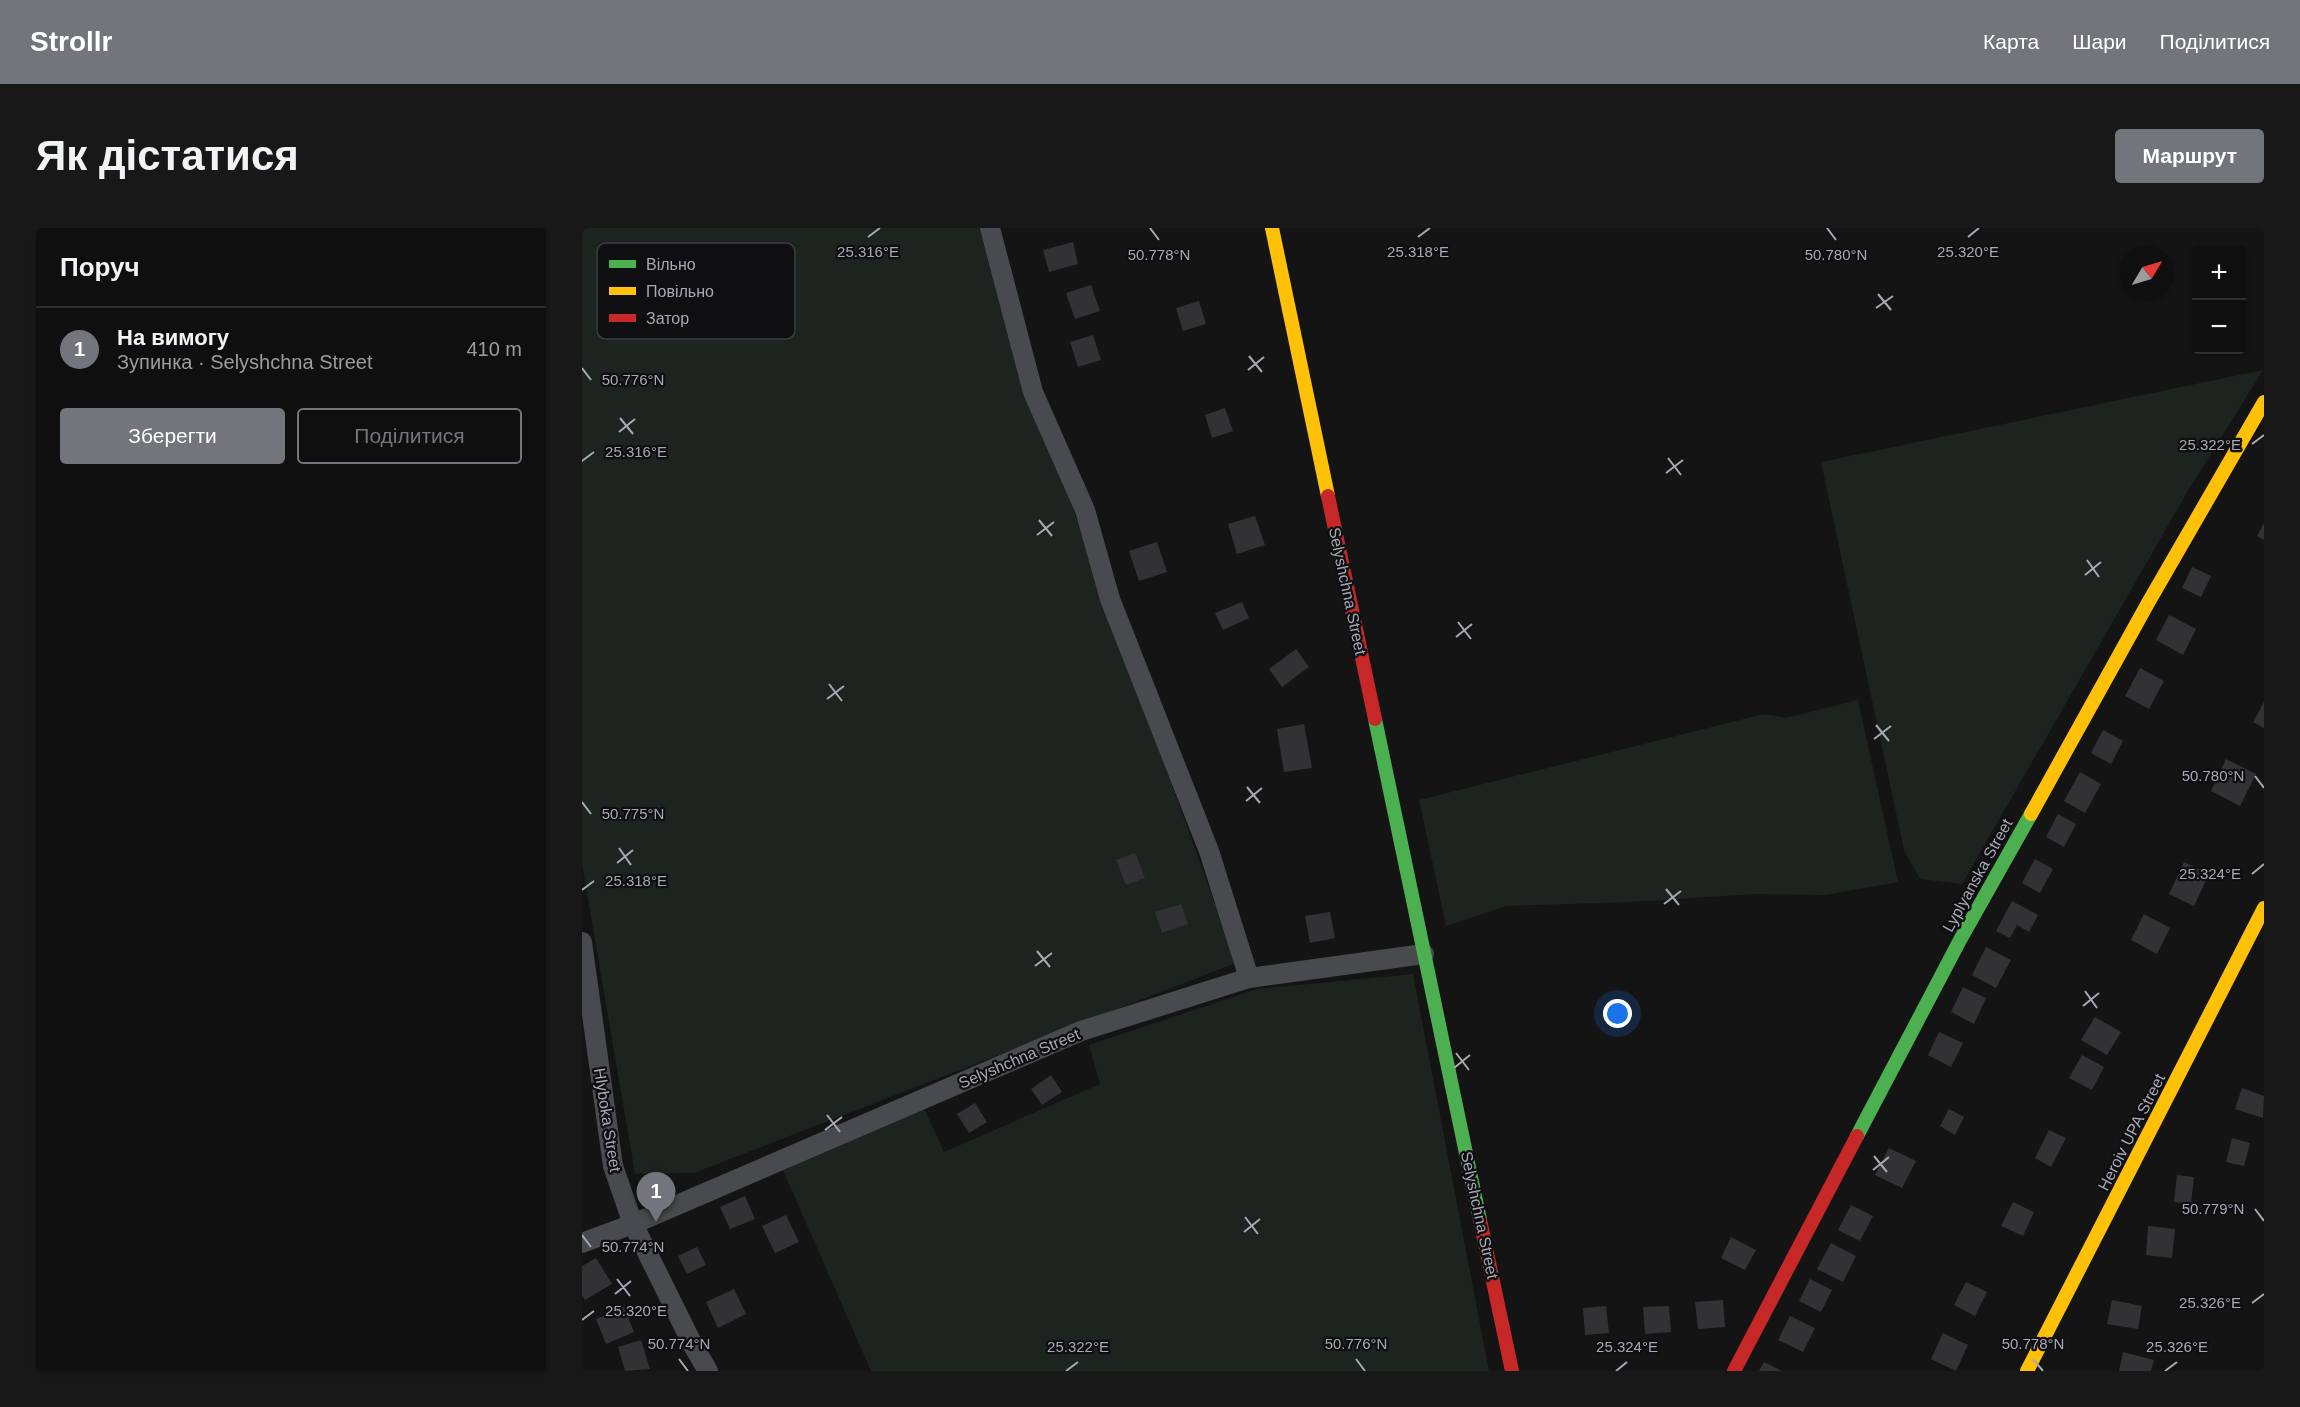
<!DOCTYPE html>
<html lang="uk">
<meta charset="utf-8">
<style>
body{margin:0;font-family:Arial,sans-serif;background:#181818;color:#f1f3f6}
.controls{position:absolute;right:18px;top:18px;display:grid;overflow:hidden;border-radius:6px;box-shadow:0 2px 4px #0004}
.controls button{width:54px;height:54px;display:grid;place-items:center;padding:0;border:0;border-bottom:2px solid #2f2f2f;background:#0f0f0f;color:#f1f3f6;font:30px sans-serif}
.compass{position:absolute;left:1538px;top:18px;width:54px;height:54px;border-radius:50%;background:#0f0f0f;box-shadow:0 2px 4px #0004;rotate:52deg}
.you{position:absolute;left:1036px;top:786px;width:21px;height:21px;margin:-15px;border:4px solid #fff;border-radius:50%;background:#1a73e8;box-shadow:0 0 0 9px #1a73e833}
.badge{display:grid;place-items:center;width:39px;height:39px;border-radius:50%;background:#73757c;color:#fff;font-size:20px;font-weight:700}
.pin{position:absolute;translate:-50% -50px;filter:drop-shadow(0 2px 3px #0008)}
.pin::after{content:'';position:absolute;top:32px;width:21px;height:18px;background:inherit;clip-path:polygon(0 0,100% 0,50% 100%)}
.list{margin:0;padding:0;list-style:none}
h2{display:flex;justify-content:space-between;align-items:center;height:78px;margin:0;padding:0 24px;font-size:26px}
h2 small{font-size:20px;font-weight:400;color:#9b9c9e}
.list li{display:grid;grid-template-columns:39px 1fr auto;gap:18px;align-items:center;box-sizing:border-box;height:84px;padding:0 24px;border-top:2px solid #2f2f2f}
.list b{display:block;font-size:22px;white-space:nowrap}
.list p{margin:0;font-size:20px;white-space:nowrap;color:#9b9c9e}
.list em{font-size:20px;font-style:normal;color:#9b9c9e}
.actions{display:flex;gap:12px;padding:18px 24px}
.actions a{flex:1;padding:14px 0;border:2px solid #73757c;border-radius:6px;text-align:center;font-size:21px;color:#73757c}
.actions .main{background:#73757c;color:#fff}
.map{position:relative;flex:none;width:1682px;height:1143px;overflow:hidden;border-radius:6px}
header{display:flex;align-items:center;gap:36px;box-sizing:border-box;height:84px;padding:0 30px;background:#73757c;color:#fff}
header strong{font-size:28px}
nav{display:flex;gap:33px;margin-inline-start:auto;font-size:21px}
.intro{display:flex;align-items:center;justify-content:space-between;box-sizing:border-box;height:144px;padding:0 36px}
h1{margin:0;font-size:42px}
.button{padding:15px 27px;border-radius:6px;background:#73757c;color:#fff;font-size:21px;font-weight:700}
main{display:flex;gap:36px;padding:0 36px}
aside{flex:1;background:#0f0f0f;border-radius:6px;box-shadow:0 2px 4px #0004}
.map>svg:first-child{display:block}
.green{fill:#1d231e}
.building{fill:#323234}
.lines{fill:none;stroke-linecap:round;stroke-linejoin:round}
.street{stroke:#494a4d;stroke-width:20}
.fast{stroke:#4caf50;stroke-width:14}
.slow{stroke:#ffc107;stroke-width:14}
.jam{stroke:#c62828;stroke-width:14}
.ticks{fill:none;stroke:#a6a9b4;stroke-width:2}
.labels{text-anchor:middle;stroke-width:4.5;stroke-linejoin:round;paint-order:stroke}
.street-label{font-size:16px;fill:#a6a9b4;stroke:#0f0e10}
.key{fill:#0f0e10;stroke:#3c3c41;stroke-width:1.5}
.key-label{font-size:16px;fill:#a6a9b4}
.ticks-label{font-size:15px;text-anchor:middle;fill:#a6a9b4;stroke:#0f0e10;stroke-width:4.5;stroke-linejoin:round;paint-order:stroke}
</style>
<header>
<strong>Strollr</strong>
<nav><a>Карта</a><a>Шари</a><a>Поділитися</a></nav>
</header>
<div class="intro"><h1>Як дістатися</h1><a class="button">Маршрут</a></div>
<main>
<aside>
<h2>Поруч<small></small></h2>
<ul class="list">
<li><span class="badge">1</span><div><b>На вимогу</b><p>Зупинка · Selyshchna Street</p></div><em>410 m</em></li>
</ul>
<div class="actions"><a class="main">Зберегти</a><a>Поділитися</a></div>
</aside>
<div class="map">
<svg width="1682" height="1143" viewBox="0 0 1682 1143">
<rect width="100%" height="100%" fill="#141414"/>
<g class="green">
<path d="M0,0h397l51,162 206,573 -542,210 -59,1 -53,-310z"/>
<path d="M1681,142l-74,119 -227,395 -42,-5 -16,-29 -83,-388z"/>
<path d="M1276,472l40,182 -72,13 -72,-1 -123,8 -125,4 -60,20 -27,-126 345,-86 22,4z"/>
<path d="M831,746l76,397h-618l-88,-201 141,-62 20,44 156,-68 -11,-39 168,-56z"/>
</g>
<g class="building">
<path d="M491,14l5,22 -29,8 -6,-22z"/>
<path d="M509,57l9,26 -25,8 -9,-26z"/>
<path d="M617,73l7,23 -23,7 -7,-23z"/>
<path d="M511,107l8,25 -23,7 -8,-25z"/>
<path d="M643,180l8,23 -21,7 -7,-23z"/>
<path d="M673,288l10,29 -28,9 -9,-30z"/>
<path d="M1682,295v17l-7,-4z"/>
<path d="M575,314l10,30 -28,9 -10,-30z"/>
<path d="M1610,339l19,9 -10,21 -19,-9z"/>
<path d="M660,374l7,16 -26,12 -8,-17z"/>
<path d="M1587,387l27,14 -13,26 -27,-15z"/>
<path d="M714,421l13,18 -27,20 -13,-18z"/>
<path d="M1558,440l24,13 -15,28 -24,-13z"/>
<path d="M1682,474v26l-11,-6z"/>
<path d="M722,496l8,44 -28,4 -7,-43z"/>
<path d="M1521,502l20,11 -12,23 -20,-11z"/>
<path d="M1644,531l30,15 -16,32 -29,-15z"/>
<path d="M1498,544l21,12 -16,29 -21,-12z"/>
<path d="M1476,586l18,10 -12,23 -18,-10z"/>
<path d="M553,625l10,25 -19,7 -10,-25z"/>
<path d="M1453,631l18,10 -13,24 -18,-10z"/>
<path d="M1602,634l25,12 -15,32 -25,-12z"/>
<path d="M1430,673l26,14 -9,17 -12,-7 -7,13 -14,-7z"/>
<path d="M599,676l7,20 -26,9 -7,-21z"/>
<path d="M748,684l5,26 -25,5 -5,-27z"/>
<path d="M1562,686l26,14 -13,26 -26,-14z"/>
<path d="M1404,719l25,13 -15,28 -24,-13z"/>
<path d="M1381,759l23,11 -12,26 -23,-12z"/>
<path d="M1513,789l26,15 -14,23 -26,-15z"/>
<path d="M1357,804l24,11 -12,24 -23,-12z"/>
<path d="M1500,827l22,12 -12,23 -23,-12z"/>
<path d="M469,847l11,17 -20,13 -11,-16z"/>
<path d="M1660,860l22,8 -1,22 -28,-9z"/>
<path d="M393,875l12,19 -18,11 -12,-19z"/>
<path d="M1367,881l15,8 -9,18 -15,-9z"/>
<path d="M1467,902l17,8 -15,29 -16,-9z"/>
<path d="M1650,910l18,5 -6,23 -18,-4z"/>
<path d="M1307,920l27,13 -14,27 -27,-13z"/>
<path d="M1595,947l17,2 -3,27 -17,-2z"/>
<path d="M163,968l10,23 -25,10 -10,-22z"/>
<path d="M1431,974l21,10 -11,24 -22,-10z"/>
<path d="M1269,977l22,11 -13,25 -22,-11z"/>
<path d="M204,987l13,27 -24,11 -13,-27z"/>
<path d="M1566,998l27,3 -3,29 -26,-3z"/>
<path d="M1149,1009l25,13 -11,20 -24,-12z"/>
<path d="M1249,1015l25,13 -13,26 -26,-13z"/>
<path d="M115,1019l9,18 -19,9 -9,-18z"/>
<path d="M14,1030l16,26 -27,16 -3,-5v-29z"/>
<path d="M1228,1051l22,11 -11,22 -22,-11z"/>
<path d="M1384,1054l21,10 -12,24 -21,-11z"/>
<path d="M152,1061l12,25 -28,14 -12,-26z"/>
<path d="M1141,1072l2,27 -27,2 -3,-27z"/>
<path d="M1530,1072l30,6 -4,23 -31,-5z"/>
<path d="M1024,1078l3,27 -24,2 -2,-27z"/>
<path d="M1087,1078l2,26 -26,2 -2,-27z"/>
<path d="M42,1079l10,25 -28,12 -10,-25z"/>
<path d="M1208,1088l25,12 -12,24 -25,-12z"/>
<path d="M1361,1105l25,12 -12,26 -25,-12z"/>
<path d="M59,1112l9,29 -25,2 -7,-24z"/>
<path d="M1541,1124l31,8 -3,11h-32z"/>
<path d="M1182,1134l18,9h-23z"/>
</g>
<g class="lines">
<g class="street">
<path d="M408,0l43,164 52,118 25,89 99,252 40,127"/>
<path d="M0,714l31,224 20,58 61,123 14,24"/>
<path d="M0,1015l51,-19 448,-193 168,-53 175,-24"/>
</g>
<g class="fast">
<path d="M793,491l105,501"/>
<path d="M1275,908l103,-196 71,-126"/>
</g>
<g class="slow">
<path d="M690,0l56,268"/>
<path d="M1449,586l117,-211 116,-201"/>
<path d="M1445,1143l237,-463"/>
</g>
<g class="jam">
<path d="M746,268l47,223"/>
<path d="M898,992l32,151"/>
<path d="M1152,1143l123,-235"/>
</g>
</g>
<path class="ticks" d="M568,0l9,12M1245,0l9,12M286,9l12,-9M836,9l12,-9M1386,9l11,-9M1296,66l13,16M1294,80l17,-12M667,128l13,16M0,140l9,12M666,142l16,-13M38,190l13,16M37,204l16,-13M1670,216l12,-9M1086,230l13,17M0,233l12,-9M1084,245l17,-13M457,292l13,16M455,307l17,-13M1505,332l12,17M1503,347l16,-13M876,394l13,17M874,409l16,-13M247,456l13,17M245,471l17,-13M1294,497l13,16M1292,511l17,-13M1673,548l9,12M665,559l13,16M664,573l16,-13M0,574l9,12M37,620l12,17M35,635l16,-13M1670,646l12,-10M1084,661l13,16M0,662l12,-9M1082,676l17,-13M455,723l13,16M453,738l17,-13M1503,763l12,17M1501,778l16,-13M874,825l13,17M872,840l16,-13M245,887l13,17M243,902l17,-13M1292,928l13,16M1291,942l16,-13M1673,981l9,12M663,989l13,17M662,1004l16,-13M0,1007l9,12M35,1051l13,17M33,1066l16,-13M1670,1075l12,-9M0,1092l12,-9M97,1131l9,12M774,1131l9,12M1451,1131l10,12M484,1143l12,-9M1034,1143l11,-9M1583,1143l12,-9"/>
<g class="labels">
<g class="street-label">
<text transform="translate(766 363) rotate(78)" y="6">Selyshchna Street</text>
<text transform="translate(1395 647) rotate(-61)" y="6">Lyplyanska Street</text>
<text transform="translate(437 830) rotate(-23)" y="6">Selyshchna Street</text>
<text transform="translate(26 892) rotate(81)" y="6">Hlyboka Street</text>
<text transform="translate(1549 904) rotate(-63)" y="6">Heroiv UPA Street</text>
<text transform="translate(898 987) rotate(78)" y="6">Selyshchna Street</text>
</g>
</g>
<rect x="15" y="15" width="198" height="96" rx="9" class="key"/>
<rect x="27" y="32" width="27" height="8" fill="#4caf50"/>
<rect x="27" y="59" width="27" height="8" fill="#ffc107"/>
<rect x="27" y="86" width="27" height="8" fill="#c62828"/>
<g class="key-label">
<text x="64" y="42">Вільно</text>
<text x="64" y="69">Повільно</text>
<text x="64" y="96">Затор</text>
</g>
<g class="ticks-label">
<text x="286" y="29">25.316°E</text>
<text x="836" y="29">25.318°E</text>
<text x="1386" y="29">25.320°E</text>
<text x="577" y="32">50.778°N</text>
<text x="1254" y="32">50.780°N</text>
<text x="51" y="157">50.776°N</text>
<text x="1628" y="222">25.322°E</text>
<text x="54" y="229">25.316°E</text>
<text x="1631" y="553">50.780°N</text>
<text x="51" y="591">50.775°N</text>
<text x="1628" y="651">25.324°E</text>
<text x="54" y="658">25.318°E</text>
<text x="1631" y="986">50.779°N</text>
<text x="51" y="1024">50.774°N</text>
<text x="1628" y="1080">25.326°E</text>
<text x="54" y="1088">25.320°E</text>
<text x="97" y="1121">50.774°N</text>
<text x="774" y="1121">50.776°N</text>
<text x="1451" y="1121">50.778°N</text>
<text x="496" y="1124">25.322°E</text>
<text x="1045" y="1124">25.324°E</text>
<text x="1595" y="1124">25.326°E</text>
</g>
</svg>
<div class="controls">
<button>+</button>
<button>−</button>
</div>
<svg class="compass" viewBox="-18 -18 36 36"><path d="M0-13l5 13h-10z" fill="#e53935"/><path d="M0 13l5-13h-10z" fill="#9b9c9e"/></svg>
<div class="you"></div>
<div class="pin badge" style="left:74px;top:994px">1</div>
</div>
</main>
